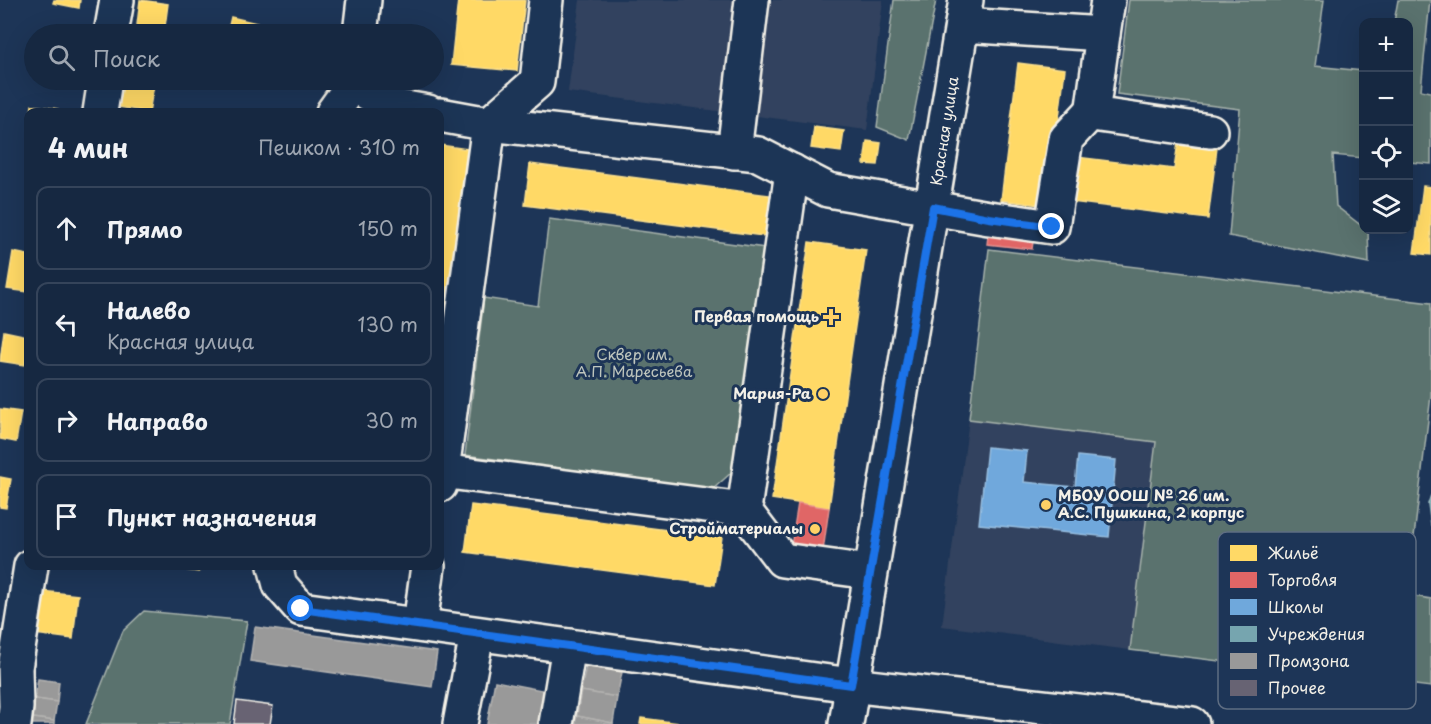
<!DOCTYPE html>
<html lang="ru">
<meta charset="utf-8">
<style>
body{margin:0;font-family:"Playpen Sans",sans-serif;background:#23344c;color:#f1f3f6}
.controls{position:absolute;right:18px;top:18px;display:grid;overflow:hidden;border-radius:12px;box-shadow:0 6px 24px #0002}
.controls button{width:54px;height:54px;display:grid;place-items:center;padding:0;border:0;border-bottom:2px solid #35445a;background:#162841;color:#f1f3f6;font:30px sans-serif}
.stop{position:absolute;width:18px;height:18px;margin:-14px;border:4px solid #1a73e8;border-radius:50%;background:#fff}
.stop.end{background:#1a73e8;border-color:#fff;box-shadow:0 2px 6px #0008}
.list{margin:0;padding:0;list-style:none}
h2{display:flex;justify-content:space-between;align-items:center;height:78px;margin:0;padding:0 24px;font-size:26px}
h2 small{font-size:20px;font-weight:400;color:#9ea6b1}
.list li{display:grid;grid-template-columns:39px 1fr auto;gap:18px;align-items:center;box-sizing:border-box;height:84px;margin:0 12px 12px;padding:0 12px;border:2px solid #35445a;border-radius:12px}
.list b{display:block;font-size:22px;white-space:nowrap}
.list p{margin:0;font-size:20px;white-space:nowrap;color:#9ea6b1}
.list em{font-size:20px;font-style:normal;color:#9ea6b1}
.icon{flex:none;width:33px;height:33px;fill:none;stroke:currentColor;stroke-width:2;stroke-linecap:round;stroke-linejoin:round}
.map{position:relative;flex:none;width:1431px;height:724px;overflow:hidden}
.search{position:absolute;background:#162841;box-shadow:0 6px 24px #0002;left:24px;top:24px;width:420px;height:66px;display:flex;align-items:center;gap:15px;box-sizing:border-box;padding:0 21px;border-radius:33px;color:#9ea6b1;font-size:22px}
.panel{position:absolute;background:#162841;box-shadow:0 6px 24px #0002;left:24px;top:108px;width:420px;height:462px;border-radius:12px}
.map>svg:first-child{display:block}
.built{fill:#33435f}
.green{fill:#5a726e;stroke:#a7b2ab;stroke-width:1.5}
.homes{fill:#ffd966;stroke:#fce08d;stroke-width:1.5}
.shops{fill:#e06666;stroke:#e6908d;stroke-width:1.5}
.schools{fill:#6fa8dc;stroke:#97bee0;stroke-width:1.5}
.public{fill:#76a5af;stroke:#9cbcc0;stroke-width:1.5}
.industry{fill:#999;stroke:#b4b3b1;stroke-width:1.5}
.building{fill:#676373;stroke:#f4f1e8;stroke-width:1.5}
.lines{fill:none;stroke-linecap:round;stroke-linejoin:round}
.minor-casing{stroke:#f4f1e8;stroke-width:38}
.minor{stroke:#1d3557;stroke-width:33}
.route{stroke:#1a73e8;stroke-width:8}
.poi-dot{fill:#ffd166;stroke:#1d3557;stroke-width:2}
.labels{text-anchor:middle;stroke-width:6;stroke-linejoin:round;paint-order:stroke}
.street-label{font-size:15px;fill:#f4f1e8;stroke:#1d3557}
.poi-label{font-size:15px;font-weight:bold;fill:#f4f1e8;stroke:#1d3557;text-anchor:end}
.park-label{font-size:15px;fill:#bec5bd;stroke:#1d3557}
.key{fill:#1d3557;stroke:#5e6d82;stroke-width:1.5}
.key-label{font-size:16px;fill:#f4f1e8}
</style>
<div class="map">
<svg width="1431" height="724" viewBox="0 0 1431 724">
<rect width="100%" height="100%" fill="#1d3557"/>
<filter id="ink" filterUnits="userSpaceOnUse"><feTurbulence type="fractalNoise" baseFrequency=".0167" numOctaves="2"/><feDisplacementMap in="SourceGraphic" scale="12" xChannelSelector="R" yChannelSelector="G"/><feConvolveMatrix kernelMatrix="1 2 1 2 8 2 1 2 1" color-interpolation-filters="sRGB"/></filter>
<g filter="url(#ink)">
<g class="built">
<path d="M580,0h303l-16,130 -299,-38z"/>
<path d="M969,419l187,23 -26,208 -188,-24z"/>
</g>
<g class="green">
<path d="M894,0h42l-27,140 -32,-13z"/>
<path d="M1129,0h195l-9,66 48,5v87l-30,-3 3,51 27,21 1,3h4l1,33 -140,-27 11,-127 -123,-15z"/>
<path d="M1398,0h32l-9,90 10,2v72l-22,-2 -1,-140h-14z"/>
<path d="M549,219l216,29 -32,223 -20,18 -248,-34 19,-157 54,8z"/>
<path d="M989,249l442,54v92l-24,200 24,4v88l-301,-37 26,-208 -187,-23z"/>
<path d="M144,611l103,10 -17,103h-144l37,-93z"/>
</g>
<g class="homes">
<path d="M54,0h26l-1,8 -26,-5z"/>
<path d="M140,0l28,4 -4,30 -28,-1z"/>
<path d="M458,0h67l-8,71 -66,-6z"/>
<path d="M231,17l26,6 -3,11h-27z"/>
<path d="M1018,63l47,6 -17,137 -47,-6z"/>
<path d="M124,80h31l-6,32 -31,-5z"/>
<path d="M32,105l26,4v3h-27z"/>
<path d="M814,127l30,4 -3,21 -30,-4z"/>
<path d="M867,141l14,2 -3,22 -14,-1z"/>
<path d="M1178,143l39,5 -9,71 -136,-17 5,-45 97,12z"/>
<path d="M440,145l27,4 -27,211z"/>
<path d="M530,164l247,32 -5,41 -247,-32z"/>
<path d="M1423,186l8,1v68l-17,-2z"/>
<path d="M809,242l57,8 -37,258 -57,-9z"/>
<path d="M13,252l15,3v37l-21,-3z"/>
<path d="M4,331l24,5 -3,29 -25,-4z"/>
<path d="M0,409l21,3 -5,30 -16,-3z"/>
<path d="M0,477l11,2 -5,29 -6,-1z"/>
<path d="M471,505l251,32 -7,48 -250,-33z"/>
<path d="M152,566h48l-1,6z"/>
<path d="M41,591l37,4 -5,44 -38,-5z"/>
<path d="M641,718l46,6h-47z"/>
</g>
<g class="shops">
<path d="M990,221l45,6 -3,22 -45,-5z"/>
<path d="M798,503l31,5 -7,50 -32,-5z"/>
</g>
<path class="schools" d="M987,447l40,4 -3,31 51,5 3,-31 38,4 -7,77 -130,-13z"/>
<path class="public" d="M1431,495v31l-3,-22z"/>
<g class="industry">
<path d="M255,627l182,25 -5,35 -182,-26z"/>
<path d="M586,666l36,6 -5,25 -36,-6z"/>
<path d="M38,679l21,3 -2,20 -22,-3z"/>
<path d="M495,681l52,10 -6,33h-54z"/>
<path d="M581,691l36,6 -4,26 -36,-7z"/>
<path d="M35,699l22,3 -3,19 -21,-3z"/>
<path d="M577,716l36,7v1h-38z"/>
<path d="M33,718l21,3v3h-22z"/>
</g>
<path class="building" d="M237,701l36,5 -3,18h-36z"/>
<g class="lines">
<defs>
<g id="minor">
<path d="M962,25l141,9 5,-34"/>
<path d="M111,34l6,-34"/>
<path d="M360,34l4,-34"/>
<path d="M1103,34l-11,80 118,17"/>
<path d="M353,84l35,21 40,7"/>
<path d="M100,112l5,-32"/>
<path d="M333,112l20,-28 1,-4"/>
<path d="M440,115l49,9 269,30 70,36 161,28 63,9 14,-88 26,-28"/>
<path d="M734,152l18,-152"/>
<path d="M441,471l303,39 38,50 88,12"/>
<path d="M440,485l49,-361 48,-42 9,-82"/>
<path d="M744,510l48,-339"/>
<path d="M275,566l5,19 21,24 550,76 341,39"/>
<path d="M420,625l8,-59"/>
<path d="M14,724l2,-17 -1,-39 16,-102"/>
<path d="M460,724l17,-90"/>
<path d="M556,724l13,-78"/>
<path d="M846,724l120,-724"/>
</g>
</defs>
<use href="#minor" class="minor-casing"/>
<use href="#minor" class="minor"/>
</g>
</g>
<g class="lines" filter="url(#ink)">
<path class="route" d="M301,609l550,76 82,-478 56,11 63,9"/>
</g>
<g class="poi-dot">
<path d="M828 308h6v6h6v6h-6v6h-6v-6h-6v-6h6z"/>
<circle cx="823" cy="394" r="6"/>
<circle cx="1046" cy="505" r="6"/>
<circle cx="815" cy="529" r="6"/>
</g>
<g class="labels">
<g class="street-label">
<text transform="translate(945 131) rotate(-81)" y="5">Красная улица</text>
</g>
<g class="poi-label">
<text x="819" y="322">Первая помощь</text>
<text x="811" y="399">Мария-Ра</text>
<text x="1058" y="501" text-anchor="start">МБОУ ООШ № 26 им.<tspan x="1058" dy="17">А.С. Пушкина, 2 корпус</tspan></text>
<text x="803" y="534">Стройматериалы</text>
</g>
<g class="park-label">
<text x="634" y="360">Сквер им.<tspan x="634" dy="17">А.П. Маресьева</tspan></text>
</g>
</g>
<rect x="1218" y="532" width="198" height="177" rx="9" class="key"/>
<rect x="1230" y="545" width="27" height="16" fill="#ffd966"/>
<rect x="1230" y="572" width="27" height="16" fill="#e06666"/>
<rect x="1230" y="599" width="27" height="16" fill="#6fa8dc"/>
<rect x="1230" y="626" width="27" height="16" fill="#76a5af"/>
<rect x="1230" y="653" width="27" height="16" fill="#999"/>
<rect x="1230" y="680" width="27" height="16" fill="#676373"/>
<g class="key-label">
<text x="1268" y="559">Жильё</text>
<text x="1268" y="586">Торговля</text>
<text x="1268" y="613">Школы</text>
<text x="1268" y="640">Учреждения</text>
<text x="1268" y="667">Промзона</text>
<text x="1268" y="694">Прочее</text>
</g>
</svg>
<div class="controls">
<button>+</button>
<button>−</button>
<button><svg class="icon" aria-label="locate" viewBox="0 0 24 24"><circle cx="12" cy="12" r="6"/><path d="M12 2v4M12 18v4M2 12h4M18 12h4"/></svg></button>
<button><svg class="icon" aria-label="layers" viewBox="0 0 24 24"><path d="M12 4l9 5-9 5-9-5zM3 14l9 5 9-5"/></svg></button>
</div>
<div class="stop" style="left:301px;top:609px"></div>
<div class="stop end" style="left:1052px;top:227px"></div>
<div class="search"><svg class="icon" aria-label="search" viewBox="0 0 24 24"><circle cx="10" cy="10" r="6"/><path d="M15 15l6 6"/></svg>Поиск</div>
<section class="panel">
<h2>4 мин<small>Пешком · 310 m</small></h2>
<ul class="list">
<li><svg class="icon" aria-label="ahead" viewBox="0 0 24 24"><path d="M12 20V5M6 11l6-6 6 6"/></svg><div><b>Прямо</b></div><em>150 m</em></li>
<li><svg class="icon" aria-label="left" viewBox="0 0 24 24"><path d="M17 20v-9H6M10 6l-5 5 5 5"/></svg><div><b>Налево</b><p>Красная улица</p></div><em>130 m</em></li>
<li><svg class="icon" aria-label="right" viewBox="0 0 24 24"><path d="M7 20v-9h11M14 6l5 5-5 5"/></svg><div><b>Направо</b></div><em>30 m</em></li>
<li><svg class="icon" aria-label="arrive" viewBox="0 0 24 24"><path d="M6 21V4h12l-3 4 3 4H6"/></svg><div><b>Пункт назначения</b></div></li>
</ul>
</section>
</div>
